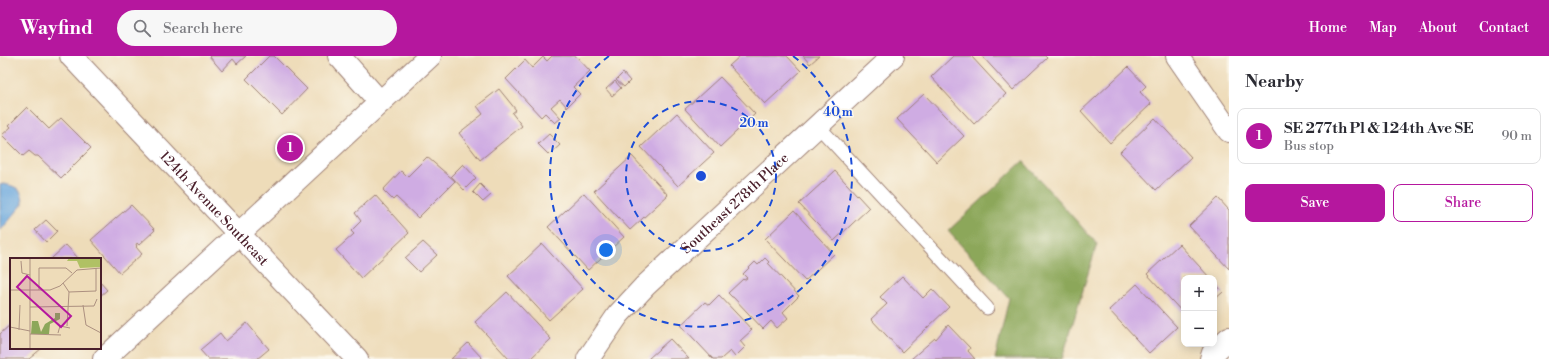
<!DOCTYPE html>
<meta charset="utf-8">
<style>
body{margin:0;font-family:"Libre Bodoni",serif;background:#f7f7f7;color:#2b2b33}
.controls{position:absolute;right:12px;bottom:12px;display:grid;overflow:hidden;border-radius:8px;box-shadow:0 2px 10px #0003}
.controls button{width:36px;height:36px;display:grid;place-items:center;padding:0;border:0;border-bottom:1px solid #e1e1e2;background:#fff;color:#2b2b33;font:20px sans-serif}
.you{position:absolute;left:606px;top:194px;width:14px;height:14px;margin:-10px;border:3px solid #fff;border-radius:50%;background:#1a73e8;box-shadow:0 0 0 6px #1a73e833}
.badge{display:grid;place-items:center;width:26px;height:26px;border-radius:50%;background:#b5179e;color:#fff;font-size:13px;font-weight:700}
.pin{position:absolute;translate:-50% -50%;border:2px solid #fff;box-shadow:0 1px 4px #0006}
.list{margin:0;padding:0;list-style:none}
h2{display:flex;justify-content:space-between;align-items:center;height:52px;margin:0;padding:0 16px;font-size:17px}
h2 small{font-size:13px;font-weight:400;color:#7c7c81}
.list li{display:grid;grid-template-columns:26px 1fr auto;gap:12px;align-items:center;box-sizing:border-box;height:56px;margin:0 8px 8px;padding:0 8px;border:1px solid #e1e1e2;border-radius:8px}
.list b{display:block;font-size:15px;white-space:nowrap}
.list p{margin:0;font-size:13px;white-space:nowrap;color:#7c7c81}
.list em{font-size:13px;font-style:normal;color:#7c7c81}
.actions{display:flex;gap:8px;padding:12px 16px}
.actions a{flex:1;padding:9px 0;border:1px solid #b5179e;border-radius:8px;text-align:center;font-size:14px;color:#b5179e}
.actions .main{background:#b5179e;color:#fff}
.icon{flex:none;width:22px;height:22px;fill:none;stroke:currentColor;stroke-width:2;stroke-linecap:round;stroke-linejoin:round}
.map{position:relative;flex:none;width:1229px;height:303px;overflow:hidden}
header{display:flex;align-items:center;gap:24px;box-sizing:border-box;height:56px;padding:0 20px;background:#b5179e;color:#fff}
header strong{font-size:19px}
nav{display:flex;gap:22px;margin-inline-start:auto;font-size:14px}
.search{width:280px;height:36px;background:#f7f7f7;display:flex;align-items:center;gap:10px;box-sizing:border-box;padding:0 14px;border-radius:22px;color:#7c7c81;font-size:15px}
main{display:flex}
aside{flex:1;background:#fff}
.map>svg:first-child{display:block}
.forest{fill:#8ca75a;stroke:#6b6342}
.water{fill:#6ca8dd;stroke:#5b6484}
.building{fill:#cface3}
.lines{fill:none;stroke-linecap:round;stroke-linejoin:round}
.lane-casing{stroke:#9c7e72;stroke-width:15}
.street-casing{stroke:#9c7e72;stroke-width:24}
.secondary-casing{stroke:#9c7e72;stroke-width:24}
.lane{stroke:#fff;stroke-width:13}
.street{stroke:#fff;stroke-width:22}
.secondary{stroke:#fff;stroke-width:22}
.ring{fill:none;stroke:#1d4ed8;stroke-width:2;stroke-dasharray:7 5}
.labels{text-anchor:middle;stroke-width:3;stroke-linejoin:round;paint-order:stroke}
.street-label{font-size:14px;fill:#4a1f2b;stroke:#fbf7ec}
.inset-road{fill:none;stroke:#ac9080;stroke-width:1}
.view{fill:#b5179e;fill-opacity:0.15;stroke:#b5179e;stroke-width:2}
.inset-edge{fill:none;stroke:#4a1f2b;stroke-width:2}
.centre{fill:#1d4ed8;stroke:#fbf7ec;stroke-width:2}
.ring-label{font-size:12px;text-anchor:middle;font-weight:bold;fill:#1d4ed8;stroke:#fbf7ec;stroke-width:3;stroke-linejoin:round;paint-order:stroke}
</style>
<header>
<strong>Wayfind</strong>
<div class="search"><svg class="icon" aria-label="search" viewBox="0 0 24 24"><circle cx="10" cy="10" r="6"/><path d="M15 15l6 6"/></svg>Search here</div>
<nav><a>Home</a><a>Map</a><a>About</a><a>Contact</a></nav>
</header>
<main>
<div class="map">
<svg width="1229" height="303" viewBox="0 0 1229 303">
<rect width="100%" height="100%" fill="#fbf7ec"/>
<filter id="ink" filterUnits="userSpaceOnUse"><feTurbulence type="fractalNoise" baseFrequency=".025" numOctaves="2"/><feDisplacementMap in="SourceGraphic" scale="8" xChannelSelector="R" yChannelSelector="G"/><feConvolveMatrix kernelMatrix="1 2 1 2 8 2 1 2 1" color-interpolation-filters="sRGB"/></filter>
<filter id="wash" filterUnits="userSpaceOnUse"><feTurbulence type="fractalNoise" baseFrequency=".012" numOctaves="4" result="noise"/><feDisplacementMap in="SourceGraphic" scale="16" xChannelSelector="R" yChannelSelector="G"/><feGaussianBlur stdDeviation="0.9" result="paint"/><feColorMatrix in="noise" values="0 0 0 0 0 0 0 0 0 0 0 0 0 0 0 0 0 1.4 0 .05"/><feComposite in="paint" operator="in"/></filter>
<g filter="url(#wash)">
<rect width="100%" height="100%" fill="#eedcb9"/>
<path class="forest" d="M1023,105l74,83 -35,115h-67l14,-61 -61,-67z"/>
<path class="water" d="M3,128c13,2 20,5 20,20l-23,27v-46z"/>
<g id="blocks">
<g class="building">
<path d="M209,0h37l-9,8 -4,-5 -11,12z"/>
<path d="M269,0h5l33,33 -25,26 -36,-36z"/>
<path d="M552,0h24l14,15 -17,16 7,7 -13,13 -7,-8 -9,8 10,11 -6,5 -10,-10 -4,4 -35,-38 19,-19 7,8 11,-11 4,4z"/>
<path d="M740,0h47l14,15 -36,33 -36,-38z"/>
<path d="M803,0h16l-9,8z"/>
<path d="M953,0h18l35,38 -32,30 -43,-47z"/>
<path d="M982,0h63l2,2 -34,32z"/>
<path d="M1128,11l18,19 -6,6 11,12 -41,39 -29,-32z"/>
<path d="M623,17l7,8 -6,6 -8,-7z"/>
<path d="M720,21l35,37 -35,33 -35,-38z"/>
<path d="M615,25l6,7 -9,8 -6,-7z"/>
<path d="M499,33l17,21 -4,3 10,13 -42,34 -21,-27 24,-19 -6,-8z"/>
<path d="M924,38l40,42 -27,26 -40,-43z"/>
<path d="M27,51l22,22 12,-11 30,30 -30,30 -23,-22h-3l-6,-5 -6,5 -21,-21 9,-8 -2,-2z"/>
<path d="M677,57l37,40 -36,33 -37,-39z"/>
<path d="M1155,62l36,39 -35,33 -36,-38z"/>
<path d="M549,78l11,11 -11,10 -11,-11z"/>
<path d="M632,100l36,39 -38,35 -36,-39z"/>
<path d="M427,101l28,24 -37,37 -22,-21 -3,3 -10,-10 18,-19 6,6z"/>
<path d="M463,108l13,14 -12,12 -13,-14z"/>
<path d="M835,115l34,37 -35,33 -35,-37z"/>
<path d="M480,128l11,11 -8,7 -10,-10z"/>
<path d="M584,137l40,44 -36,33 -40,-43z"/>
<path d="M375,139l34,38 -48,45 -25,-28 18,-16 -3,-3 10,-10 -6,-8z"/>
<path d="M1218,142l11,12v59l-40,-43z"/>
<path d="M131,149l24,25 -16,15 -2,-2 -1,2 1,1 -1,1 6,7 -22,19 -29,-33z"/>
<path d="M794,155l40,43 -29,27 -40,-42z"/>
<path d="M46,164l11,11 -11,11 -11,-12z"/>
<path d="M423,186l14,13 -18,17 -14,-14z"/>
<path d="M542,188l41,45 -34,31 -41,-44z"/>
<path d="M1179,188l31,34h-26v36l-37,-40z"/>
<path d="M66,189l13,14h-28z"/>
<path d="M765,202l4,4 -1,1 31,33 -16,16 5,6 -11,10 -6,-7 -8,8 -30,-32h-1l-4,-4 15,-14 1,1 3,-2 -4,-4 12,-12 3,3z"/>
<path d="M902,220l21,22 9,-9 17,18 -47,45 -31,-33 16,-15 -7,-7z"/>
<path d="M100,226l7,8 -7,6z"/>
<path d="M1214,226l9,10 -9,8z"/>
<path d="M1137,228l40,43 -28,26 -40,-43z"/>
<path d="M507,236l44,47 -21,20h-21l-34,-37z"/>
<path d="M719,239l33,35 -12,11 5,6 -10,10 -5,-6 -9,8h-8l-32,-34 24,-23 4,3z"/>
<path d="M247,267l22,26 -12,10h-49l-8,-9 20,-17 6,8z"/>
<path d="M11,268v24h31l-13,11h-29v-25z"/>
<path d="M948,269l22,23 -2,3 7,8h-64l24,-21 1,1z"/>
<path d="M670,283l19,20h-41z"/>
<path d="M468,287l15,16h-32z"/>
</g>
</g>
</g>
<g filter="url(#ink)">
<use href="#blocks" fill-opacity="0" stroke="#9c7e72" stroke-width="1"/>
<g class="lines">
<defs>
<path id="lane" d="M818,70l169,182"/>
<g id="street">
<path d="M339,0l41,46"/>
<path d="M1177,0l52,75"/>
<path d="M104,303l326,-303"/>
<path id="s1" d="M588,303l30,-44 27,-29 248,-230"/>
<path d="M1211,303l2,-6 16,-15"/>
</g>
<g id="secondary">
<path id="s2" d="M71,0l286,303"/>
</g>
</defs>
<use href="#lane" class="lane-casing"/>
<use href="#street" class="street-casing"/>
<use href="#secondary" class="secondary-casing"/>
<use href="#lane" class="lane"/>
<use href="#street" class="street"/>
<use href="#secondary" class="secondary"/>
</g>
</g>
<g class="ring">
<circle cx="701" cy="120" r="75"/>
<path d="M793 0A151 151 0 1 1 609 0"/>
</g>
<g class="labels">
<g class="street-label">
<text dy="5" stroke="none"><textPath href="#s1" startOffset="215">Southeast 278th Place</textPath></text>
<text dy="5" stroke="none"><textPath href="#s2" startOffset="209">124th Avenue Southeast</textPath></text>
</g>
</g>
<g transform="translate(10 202)">
<rect width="91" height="91" fill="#eedcb9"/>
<path d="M59,0h32v9l-21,1 -3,-7h-10z" fill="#b0c164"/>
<path d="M45,55h5v6l-10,5 -1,10h-18l1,-13h6l3,11 4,-8 10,-6z" fill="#8ca75a"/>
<path class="inset-road" d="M11,3l1,12 8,2M53,25l6,9 -2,34M0,32h40l10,-4 17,-16 24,-2M29,32v-22h27l6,5M59,34l27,-1v-23M73,47l3,20 15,8M20,49l64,-1 3,-7M0,69l20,4M9,72l1,-25M48,75l2,-7 10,2M20,76l31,1M20,91v-91"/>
<path class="view" d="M17,18l44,40 -10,11 -44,-40z"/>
<rect width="91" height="91" class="inset-edge"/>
</g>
<circle cx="701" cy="120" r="6" class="centre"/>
<g class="ring-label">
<text x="838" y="60">40 m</text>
<text x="754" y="71">20 m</text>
</g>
</svg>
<div class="controls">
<button>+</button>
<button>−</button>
</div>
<div class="you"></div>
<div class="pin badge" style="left:290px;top:92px">1</div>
</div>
<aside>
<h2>Nearby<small></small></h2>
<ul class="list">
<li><span class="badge">1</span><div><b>SE 277th Pl &amp; 124th Ave SE</b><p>Bus stop</p></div><em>90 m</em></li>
</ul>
<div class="actions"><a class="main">Save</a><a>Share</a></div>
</aside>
</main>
